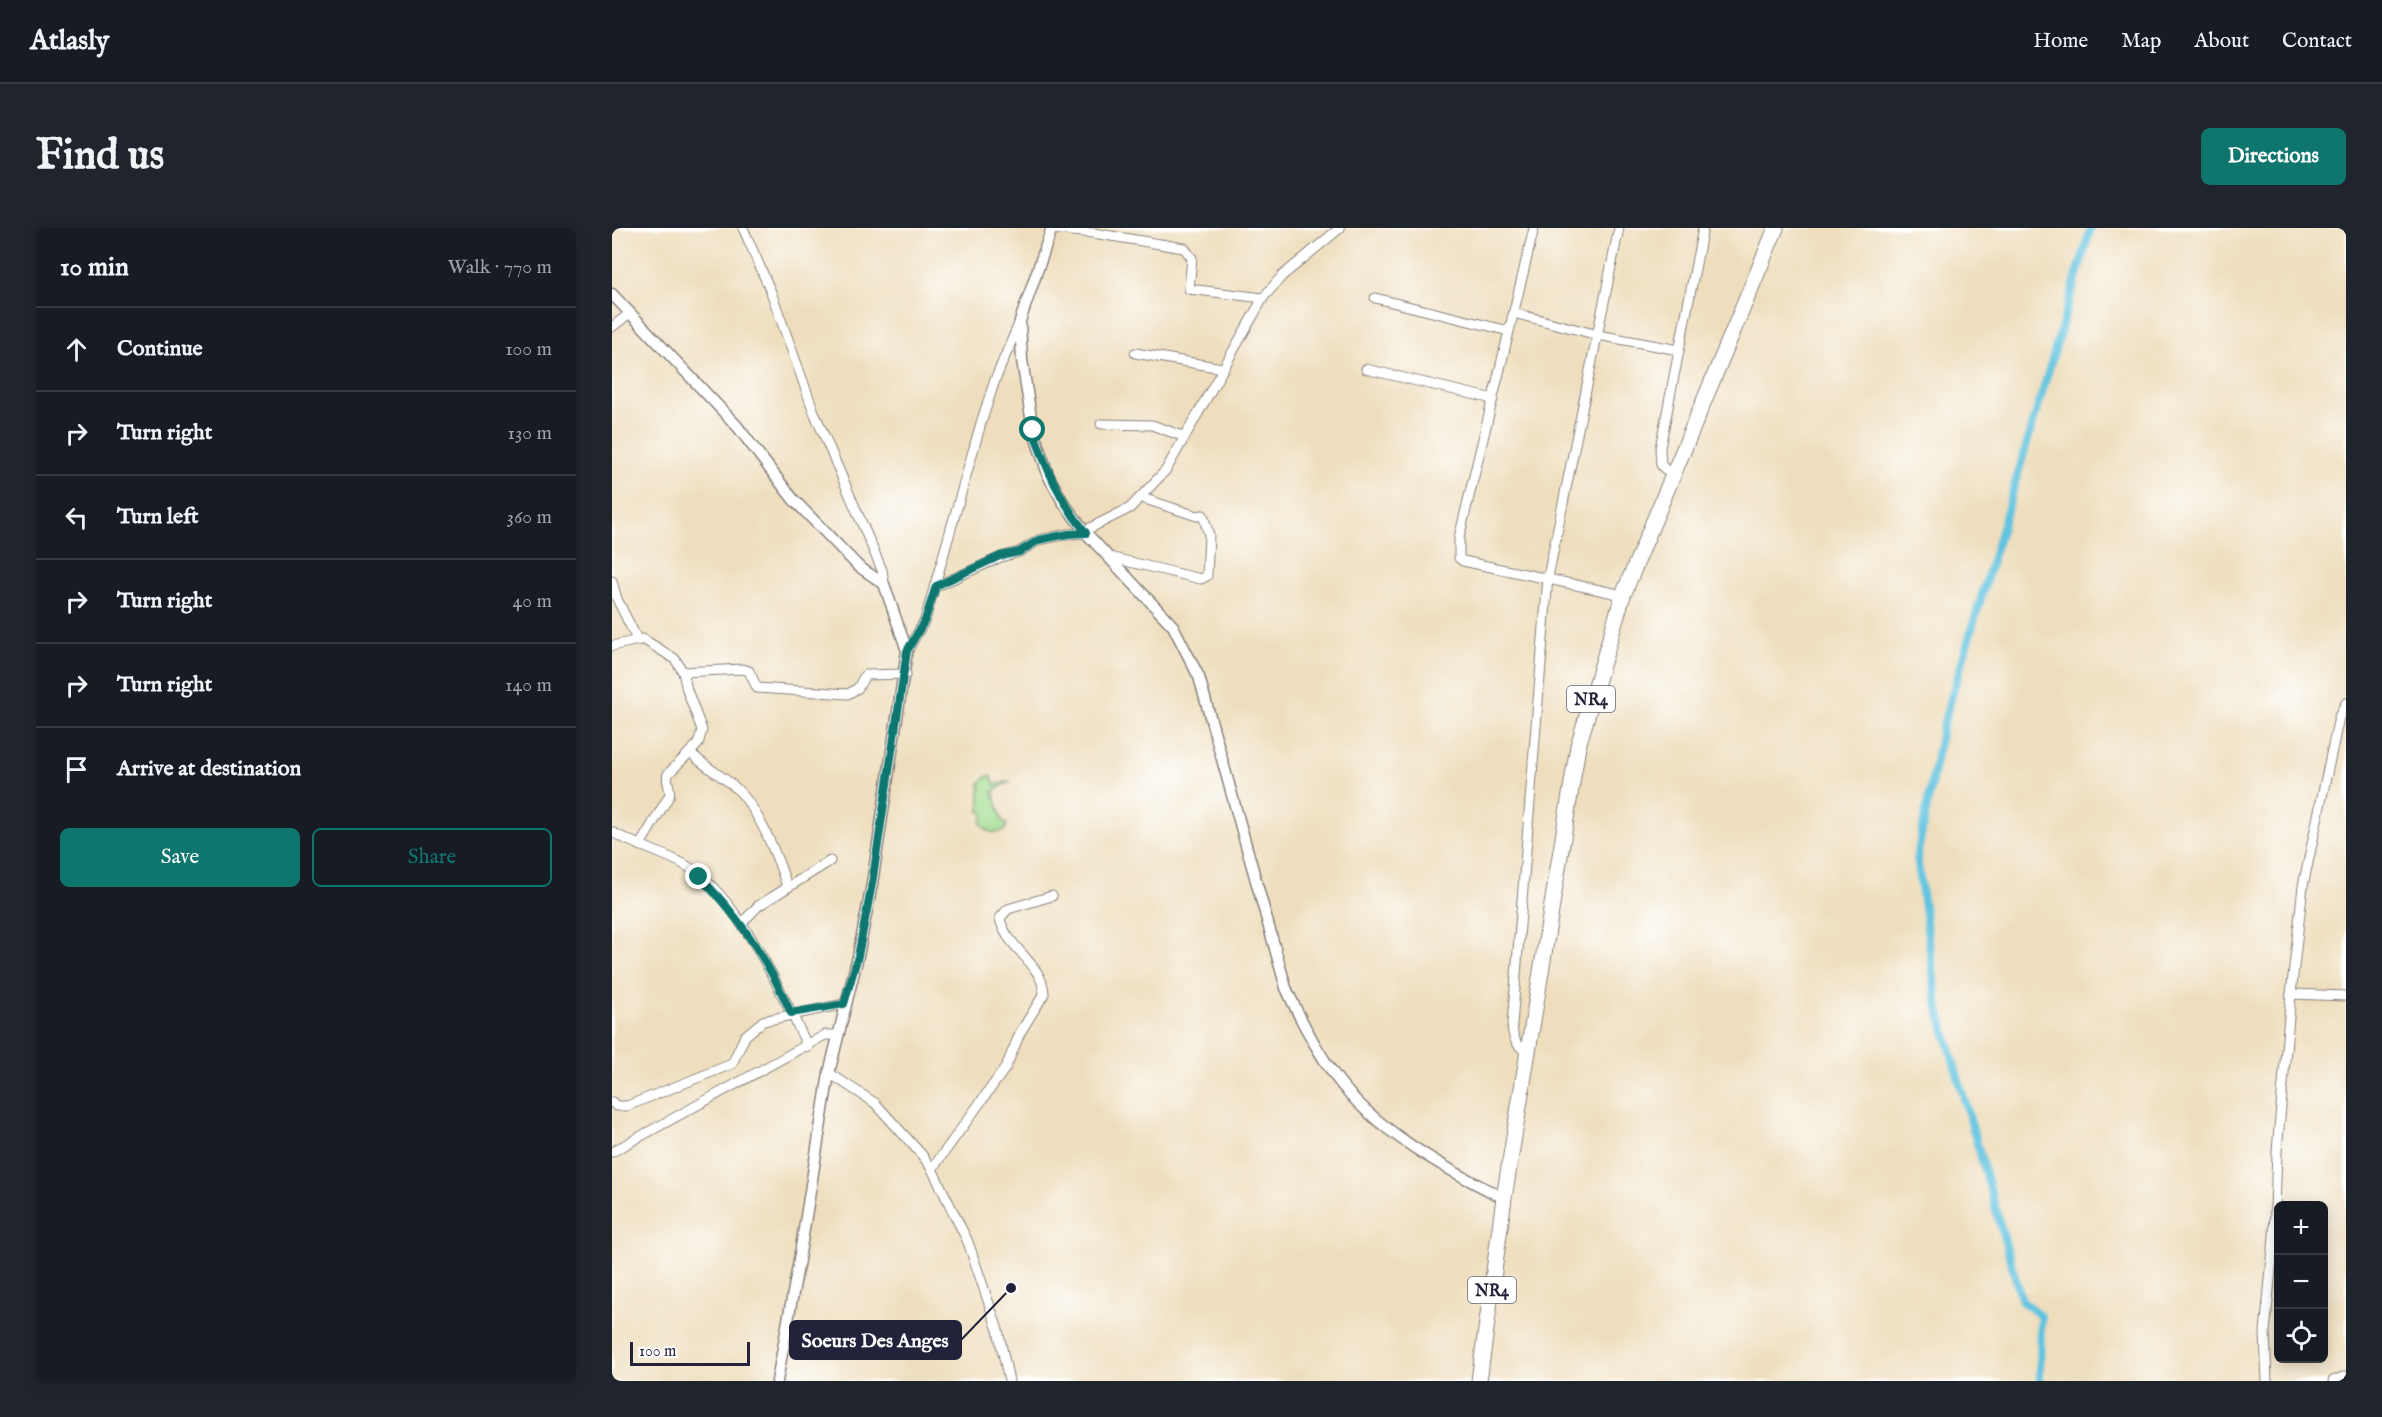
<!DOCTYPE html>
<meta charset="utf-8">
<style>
body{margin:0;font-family:"IM FELL English",serif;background:#20242c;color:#f1f3f6}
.controls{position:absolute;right:18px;bottom:18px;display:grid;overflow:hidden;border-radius:9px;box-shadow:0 3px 15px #0003}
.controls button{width:54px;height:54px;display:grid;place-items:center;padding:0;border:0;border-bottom:2px solid #363941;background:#171b24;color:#f1f3f6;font:30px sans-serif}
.scale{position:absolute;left:18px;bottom:15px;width:120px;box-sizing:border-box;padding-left:6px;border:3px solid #22223b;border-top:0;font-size:16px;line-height:21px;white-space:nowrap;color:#22223b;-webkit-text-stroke:4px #fff;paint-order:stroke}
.stop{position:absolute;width:18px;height:18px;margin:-14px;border:4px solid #0f766e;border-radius:50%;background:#fff}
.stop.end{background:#0f766e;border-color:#fff;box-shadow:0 2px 6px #0008}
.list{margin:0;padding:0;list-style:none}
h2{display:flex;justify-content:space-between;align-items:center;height:78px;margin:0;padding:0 24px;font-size:26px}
h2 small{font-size:20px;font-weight:400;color:#9ea1a6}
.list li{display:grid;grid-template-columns:39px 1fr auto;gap:18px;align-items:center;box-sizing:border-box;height:84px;padding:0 24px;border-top:2px solid #363941}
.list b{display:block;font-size:22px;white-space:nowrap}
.list em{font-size:20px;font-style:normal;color:#9ea1a6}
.actions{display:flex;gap:12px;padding:18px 24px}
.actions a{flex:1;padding:14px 0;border:2px solid #0f766e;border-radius:9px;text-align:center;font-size:21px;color:#0f766e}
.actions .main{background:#0f766e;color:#fff}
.icon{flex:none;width:33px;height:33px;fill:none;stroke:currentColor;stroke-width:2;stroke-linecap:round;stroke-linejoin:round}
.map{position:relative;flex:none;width:1734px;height:1153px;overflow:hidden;border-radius:9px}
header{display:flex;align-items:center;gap:36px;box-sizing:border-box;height:84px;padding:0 30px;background:#171b24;border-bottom:2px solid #363941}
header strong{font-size:28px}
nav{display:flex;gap:33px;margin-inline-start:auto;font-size:21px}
.intro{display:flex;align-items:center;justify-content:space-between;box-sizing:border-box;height:144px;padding:0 36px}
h1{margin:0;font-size:42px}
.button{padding:15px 27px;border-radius:9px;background:#0f766e;color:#fff;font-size:21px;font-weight:700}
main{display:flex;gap:36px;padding:0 36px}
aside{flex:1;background:#171b24;border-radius:9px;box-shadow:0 3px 15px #0003}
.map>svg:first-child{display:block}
.green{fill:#a2dc8e;stroke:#627f64;stroke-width:1.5}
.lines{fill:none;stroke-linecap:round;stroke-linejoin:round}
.canal{stroke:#60c3df;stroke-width:8}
.minor-casing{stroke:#88807c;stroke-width:11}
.tertiary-casing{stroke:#88807c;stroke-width:13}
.trunk-casing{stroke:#88807c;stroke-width:17}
.minor{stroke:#fff;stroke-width:9}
.tertiary{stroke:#fff;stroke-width:10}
.trunk{stroke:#fff;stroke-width:15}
.route{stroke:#0f766e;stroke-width:8}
.labels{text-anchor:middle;stroke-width:6;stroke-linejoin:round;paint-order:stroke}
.shield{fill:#fff;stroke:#646476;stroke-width:1.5}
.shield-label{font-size:16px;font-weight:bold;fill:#22223b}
.leader{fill:none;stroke:#22223b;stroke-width:2}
.callout-dot{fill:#22223b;stroke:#fff;stroke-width:2}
.callout{fill:#22223b;stroke:#22223b;stroke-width:2}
.callout-label{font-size:20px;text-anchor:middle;font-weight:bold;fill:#fff}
</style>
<header>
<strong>Atlasly</strong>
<nav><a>Home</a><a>Map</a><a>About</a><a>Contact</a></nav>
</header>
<div class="intro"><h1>Find us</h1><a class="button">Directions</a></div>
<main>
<aside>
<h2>10 min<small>Walk · 770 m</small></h2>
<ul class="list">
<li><svg class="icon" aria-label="ahead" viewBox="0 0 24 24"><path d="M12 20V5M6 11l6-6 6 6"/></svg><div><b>Continue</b></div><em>100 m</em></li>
<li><svg class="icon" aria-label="right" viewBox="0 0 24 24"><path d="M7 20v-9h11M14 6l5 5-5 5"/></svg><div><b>Turn right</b></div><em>130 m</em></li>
<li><svg class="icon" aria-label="left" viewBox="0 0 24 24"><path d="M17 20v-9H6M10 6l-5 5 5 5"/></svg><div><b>Turn left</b></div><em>360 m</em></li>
<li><svg class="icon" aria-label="right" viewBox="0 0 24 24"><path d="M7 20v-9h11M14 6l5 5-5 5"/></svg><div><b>Turn right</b></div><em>40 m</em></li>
<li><svg class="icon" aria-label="right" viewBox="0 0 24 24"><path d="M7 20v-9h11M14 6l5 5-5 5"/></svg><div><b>Turn right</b></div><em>140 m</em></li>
<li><svg class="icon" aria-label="arrive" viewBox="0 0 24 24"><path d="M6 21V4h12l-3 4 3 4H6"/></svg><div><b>Arrive at destination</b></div></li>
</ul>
<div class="actions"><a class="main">Save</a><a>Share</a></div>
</aside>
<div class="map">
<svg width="1734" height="1153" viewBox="0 0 1734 1153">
<rect width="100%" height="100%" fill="#fff"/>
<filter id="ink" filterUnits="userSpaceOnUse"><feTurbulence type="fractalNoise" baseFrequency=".0167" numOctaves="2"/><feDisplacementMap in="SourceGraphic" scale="12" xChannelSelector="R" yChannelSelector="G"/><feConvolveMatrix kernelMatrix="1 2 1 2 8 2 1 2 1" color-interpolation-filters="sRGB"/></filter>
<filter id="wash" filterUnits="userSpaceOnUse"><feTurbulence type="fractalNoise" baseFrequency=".008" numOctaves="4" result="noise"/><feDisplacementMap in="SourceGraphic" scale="24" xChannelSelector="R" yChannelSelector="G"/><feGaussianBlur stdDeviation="1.35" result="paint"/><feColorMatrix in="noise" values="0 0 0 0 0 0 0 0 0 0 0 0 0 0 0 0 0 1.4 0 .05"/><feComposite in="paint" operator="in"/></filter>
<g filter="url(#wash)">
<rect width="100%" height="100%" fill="#eedebd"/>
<path class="green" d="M375,548h4l4,9 16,-4 -18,10 9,29 5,5 -3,6c-12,3 -16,2 -23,-8l3,-9 -4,-3v-28z"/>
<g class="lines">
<path class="canal" d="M1428,1153l1,-65 -19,-15 -84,-294 -21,-150 25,-128 149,-501"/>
</g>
</g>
<g filter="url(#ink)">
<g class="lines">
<defs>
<g id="minor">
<path d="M131,0l28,64 43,120 68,158 2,14"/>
<path d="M922,0l-75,310v20l4,3 160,34"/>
<path d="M439,1l42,4 91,15 8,10 -3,31 74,9"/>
<path d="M763,70l134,33"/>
<path d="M902,85l84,22 81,15"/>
<path d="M0,99l17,-13"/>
<path d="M523,125l87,15"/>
<path d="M754,141l127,30"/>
<path d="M489,196l51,1 33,12"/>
<path d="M1060,248l-11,-11 -1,-17 43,-220"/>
<path d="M472,303l46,-23 36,-38 97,-172 19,-22 58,-48"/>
<path d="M497,329l92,22 6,-3 2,-41 -6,-20 -6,1 -55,-18"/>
<path d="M0,353l5,18 21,42"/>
<path d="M325,358l64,-29 18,-5 20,-12 29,-6 18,-1"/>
<path d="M0,418l31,-7 32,20 8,13 4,18 15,40 -4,14 -30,30c-3,8 4,14 1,22l-29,49"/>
<path d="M295,423l18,-31 56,-197 14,-43 25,-59"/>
<path d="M71,444l60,-3 6,2 8,17 91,6 10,-6 7,-13 41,-1"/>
<path d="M78,524c16,17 38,26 51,41 21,24 36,63 46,93"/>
<path d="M0,604c24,14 51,20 75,34 52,31 95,128 121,181"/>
<path d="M129,696l17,-18 72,-45"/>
<path d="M1679,766l55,2"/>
<path d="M918,826c-13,-7 -17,-14 -18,-29l36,-448 71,-349"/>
<path d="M217,845l46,30 47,52 10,14 36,73 30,88 11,51"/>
<path d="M0,874l4,4h11l105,-42 13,-28 18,-15 81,-17"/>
<path d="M0,924l213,-117h11"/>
<path d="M320,941l74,-102 14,-34 24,-39c-1,-31 -39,-47 -44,-76l8,-9 44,-13"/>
<path d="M1655,1153l-2,-49 9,-94 3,-87 14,-157 12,-108 36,-169 7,-14"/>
<path d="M1721,1153l13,-5"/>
</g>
<g id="tertiary">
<path d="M440,0l-32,93 2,39 11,70 16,47 14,25 23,31 87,93 26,51 87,311c14,31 30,61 49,88 38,53 112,94 169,122"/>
<path d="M0,66l125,132 56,73 65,67 26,18 23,67 -35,233 -14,72 -29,117 -30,187 -22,121"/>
</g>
<path id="trunk" d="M867,1153l25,-183 74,-452 45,-151 153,-367"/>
</defs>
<use href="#minor" class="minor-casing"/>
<use href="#tertiary" class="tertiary-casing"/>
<use href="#trunk" class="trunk-casing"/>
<use href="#minor" class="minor"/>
<use href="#tertiary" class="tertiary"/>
<use href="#trunk" class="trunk"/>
</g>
</g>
<g class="lines" filter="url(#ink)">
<path class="route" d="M87,649c40,38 70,86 92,136l53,-9 14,-48 14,-72 35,-233 18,-31 11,-34 64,-30 19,-4 20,-12 29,-6 18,-1c-26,-33 -39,-62 -53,-103"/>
</g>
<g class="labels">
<g class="shield">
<rect x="955" y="458" width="48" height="26" rx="4.5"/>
<rect x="856" y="1049" width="48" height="26" rx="4.5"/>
</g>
<g class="shield-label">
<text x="979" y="477">NR4</text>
<text x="880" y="1068">NR4</text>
</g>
</g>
<path class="leader" d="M399 1060L349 1112"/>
<circle class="callout-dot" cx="399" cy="1060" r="6"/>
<rect class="callout" x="178" y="1093" width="171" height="38" rx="6"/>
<g class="callout-label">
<text x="263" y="1119">Soeurs Des Anges</text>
</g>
</svg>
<div class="controls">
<button>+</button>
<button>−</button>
<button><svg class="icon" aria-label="locate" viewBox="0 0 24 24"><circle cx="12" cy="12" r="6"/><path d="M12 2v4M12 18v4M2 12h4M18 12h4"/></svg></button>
</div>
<div class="scale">100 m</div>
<div class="stop" style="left:421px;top:202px"></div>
<div class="stop end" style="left:87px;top:649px"></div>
</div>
</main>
